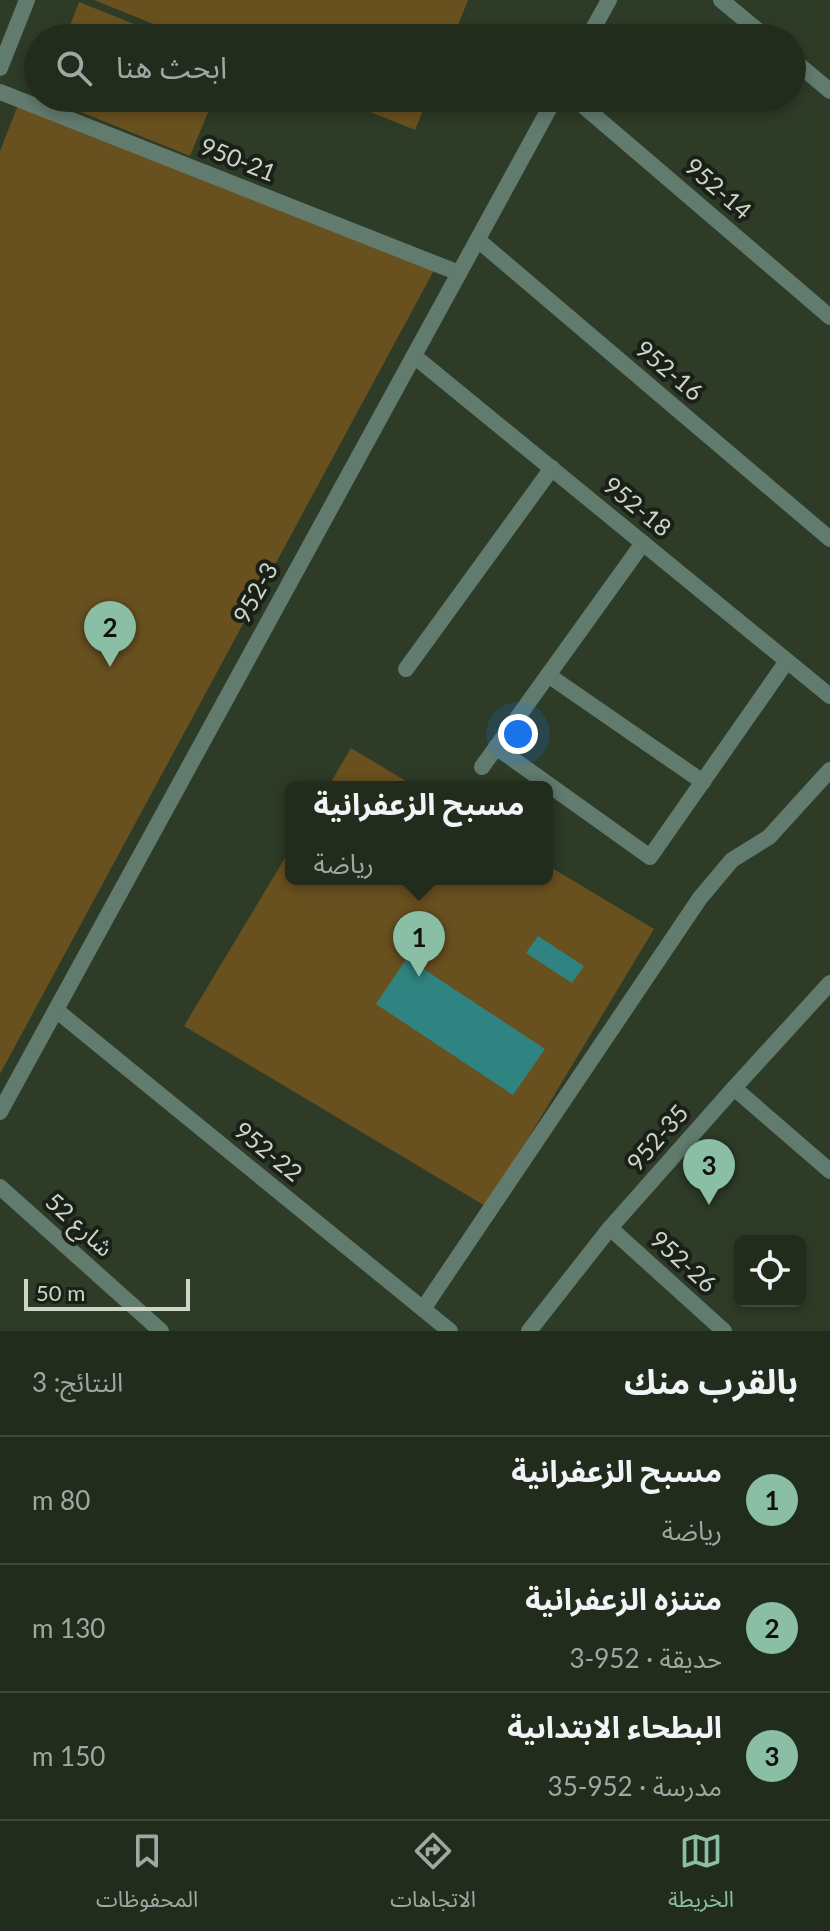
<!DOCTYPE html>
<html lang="ar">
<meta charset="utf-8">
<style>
body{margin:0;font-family:Lato,"Noto Sans Arabic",sans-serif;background:#2a3426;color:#f1f3f6;direction:rtl}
.controls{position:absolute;right:24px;bottom:24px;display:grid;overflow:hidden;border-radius:12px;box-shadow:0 4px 12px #0003}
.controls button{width:72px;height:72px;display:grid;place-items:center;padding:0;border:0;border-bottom:2px solid #3f483b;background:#222c1d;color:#f1f3f6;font:40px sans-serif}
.scale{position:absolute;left:24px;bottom:20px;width:166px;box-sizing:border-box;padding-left:8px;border:4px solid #ccd5c8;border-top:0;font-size:22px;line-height:28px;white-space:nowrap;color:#ccd5c8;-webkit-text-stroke:6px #1a2017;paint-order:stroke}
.you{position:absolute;left:518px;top:734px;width:28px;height:28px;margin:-20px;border:6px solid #fff;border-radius:50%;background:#1a73e8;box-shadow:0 0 0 12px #1a73e833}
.badge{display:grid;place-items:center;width:52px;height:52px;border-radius:50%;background:#8abfa5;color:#111;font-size:26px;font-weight:700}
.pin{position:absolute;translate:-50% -66px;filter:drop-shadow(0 2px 4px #0008)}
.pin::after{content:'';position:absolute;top:42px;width:28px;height:24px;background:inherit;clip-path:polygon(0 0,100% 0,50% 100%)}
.popup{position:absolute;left:285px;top:781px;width:268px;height:104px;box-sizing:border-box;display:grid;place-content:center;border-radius:12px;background:#222c1d;filter:drop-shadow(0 2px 6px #0005);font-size:26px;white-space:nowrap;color:#a2a7a4}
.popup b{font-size:30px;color:#f1f3f6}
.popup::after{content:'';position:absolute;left:50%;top:100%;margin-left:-16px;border:16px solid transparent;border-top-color:#222c1d}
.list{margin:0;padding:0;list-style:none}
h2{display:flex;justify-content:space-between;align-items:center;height:104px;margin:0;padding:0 32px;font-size:34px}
h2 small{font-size:26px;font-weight:400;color:#a2a7a4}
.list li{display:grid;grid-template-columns:52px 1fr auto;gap:24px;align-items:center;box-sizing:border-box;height:128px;padding:0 32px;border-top:2px solid #3f483b}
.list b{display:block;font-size:30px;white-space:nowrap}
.list p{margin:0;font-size:26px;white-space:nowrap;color:#a2a7a4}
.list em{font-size:26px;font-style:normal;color:#a2a7a4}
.icon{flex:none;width:44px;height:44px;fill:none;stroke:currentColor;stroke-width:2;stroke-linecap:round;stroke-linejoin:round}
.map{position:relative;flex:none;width:830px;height:1331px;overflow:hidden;direction:ltr}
.search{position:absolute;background:#222c1d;box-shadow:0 4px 12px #0003;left:24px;right:24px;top:24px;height:88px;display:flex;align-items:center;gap:20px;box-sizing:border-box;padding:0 28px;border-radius:44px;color:#a2a7a4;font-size:30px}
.sheet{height:488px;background:#222c1d}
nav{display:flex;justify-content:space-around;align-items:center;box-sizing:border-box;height:112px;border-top:2px solid #3f483b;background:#222c1d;font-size:22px;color:#a2a7a4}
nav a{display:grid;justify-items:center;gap:4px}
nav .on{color:#8abfa5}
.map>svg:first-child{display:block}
.green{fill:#69501f}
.water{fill:#2f8380}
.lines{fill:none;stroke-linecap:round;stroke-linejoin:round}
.street{stroke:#617b6e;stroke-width:16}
.labels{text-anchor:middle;stroke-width:8;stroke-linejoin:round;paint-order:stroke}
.street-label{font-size:24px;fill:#ccd5c8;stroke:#1a2017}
</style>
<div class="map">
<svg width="830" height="1331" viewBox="0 0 830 1331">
<rect width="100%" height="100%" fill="#2e3b27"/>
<g class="green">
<path d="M94,0h374l-15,38h-265z"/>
<path d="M79,2l90,36h-104z"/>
<path d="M46,98h168l-24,58z"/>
<path d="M336,98h92l-13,32z"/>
<path d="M18,105l421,156 -439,813v-923z"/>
<path d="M351,748l65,39h-88z"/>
<path d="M291,848v31h256v-14l107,64 -167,278 -303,-181z"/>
</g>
<g class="water">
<path d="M538,936l46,30 -12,17 -46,-30z"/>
<path d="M407,958l138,91 -32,46 -137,-91z"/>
</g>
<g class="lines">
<g class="street">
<path d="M721,0l46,38"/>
<path d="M588,38l21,-38"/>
<path d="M792,59l38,32"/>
<path d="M0,68l27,-68"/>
<path d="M0,92l459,181"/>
<path d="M574,98l256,219"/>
<path d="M478,240l352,299"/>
<path d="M414,356l416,340"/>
<path d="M406,669l146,-201"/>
<path d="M548,675l155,107"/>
<path d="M496,747l154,110 137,-196"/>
<path d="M482,767l161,-224"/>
<path d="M56,1010l394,321"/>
<path d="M734,1088l96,83"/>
<path d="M0,1112l555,-1014"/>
<path d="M0,1187l161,144"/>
<path d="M610,1228l114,103"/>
<path d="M423,1309l277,-411 32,-38 37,-23 61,-67"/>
<path d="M529,1331l81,-103 124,-140 96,-105"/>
</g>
</g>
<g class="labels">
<g class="street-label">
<text transform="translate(238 160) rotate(22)" y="8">950-21</text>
<text transform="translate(718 189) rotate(41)" y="8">952-14</text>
<text transform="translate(669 371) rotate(40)" y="8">952-16</text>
<text transform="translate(637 507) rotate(39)" y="8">952-18</text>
<text transform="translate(256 593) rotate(-61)" y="8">952-3</text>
<text transform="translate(658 1138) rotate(-49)" y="8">952-35</text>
<text transform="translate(268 1152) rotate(39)" y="8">952-22</text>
<text transform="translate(79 1225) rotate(42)" y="8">شارع 52</text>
<text transform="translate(683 1262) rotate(42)" y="8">952-26</text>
</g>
</g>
</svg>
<div class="controls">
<button><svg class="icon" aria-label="locate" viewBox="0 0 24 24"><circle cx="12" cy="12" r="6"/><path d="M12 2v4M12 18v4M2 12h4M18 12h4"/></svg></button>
</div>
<div class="scale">50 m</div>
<div class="you"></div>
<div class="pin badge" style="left:419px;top:977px">1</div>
<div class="popup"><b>مسبح الزعفرانية</b>رياضة</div>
<div class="pin badge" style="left:110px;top:667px">2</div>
<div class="pin badge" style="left:709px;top:1205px">3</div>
<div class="search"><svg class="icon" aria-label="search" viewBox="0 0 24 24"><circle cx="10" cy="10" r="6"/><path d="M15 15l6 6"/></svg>ابحث هنا</div>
</div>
<section class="sheet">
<h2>بالقرب منك<small>النتائج: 3</small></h2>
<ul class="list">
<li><span class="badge">1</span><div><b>مسبح الزعفرانية</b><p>رياضة</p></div><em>80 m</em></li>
<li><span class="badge">2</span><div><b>متنزه الزعفرانية</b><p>حديقة · 952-3</p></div><em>130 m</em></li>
<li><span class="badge">3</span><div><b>البطحاء الابتداىية</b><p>مدرسة · 952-35</p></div><em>150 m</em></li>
</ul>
</section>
<nav>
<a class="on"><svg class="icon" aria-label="map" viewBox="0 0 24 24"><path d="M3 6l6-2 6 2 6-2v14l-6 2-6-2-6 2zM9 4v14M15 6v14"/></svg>الخريطة</a>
<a><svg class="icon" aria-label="directions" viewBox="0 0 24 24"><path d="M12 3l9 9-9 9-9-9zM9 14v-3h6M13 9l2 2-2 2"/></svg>الاتجاهات</a>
<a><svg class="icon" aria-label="saved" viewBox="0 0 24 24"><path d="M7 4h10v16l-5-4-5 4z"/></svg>المحفوظات</a>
</nav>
